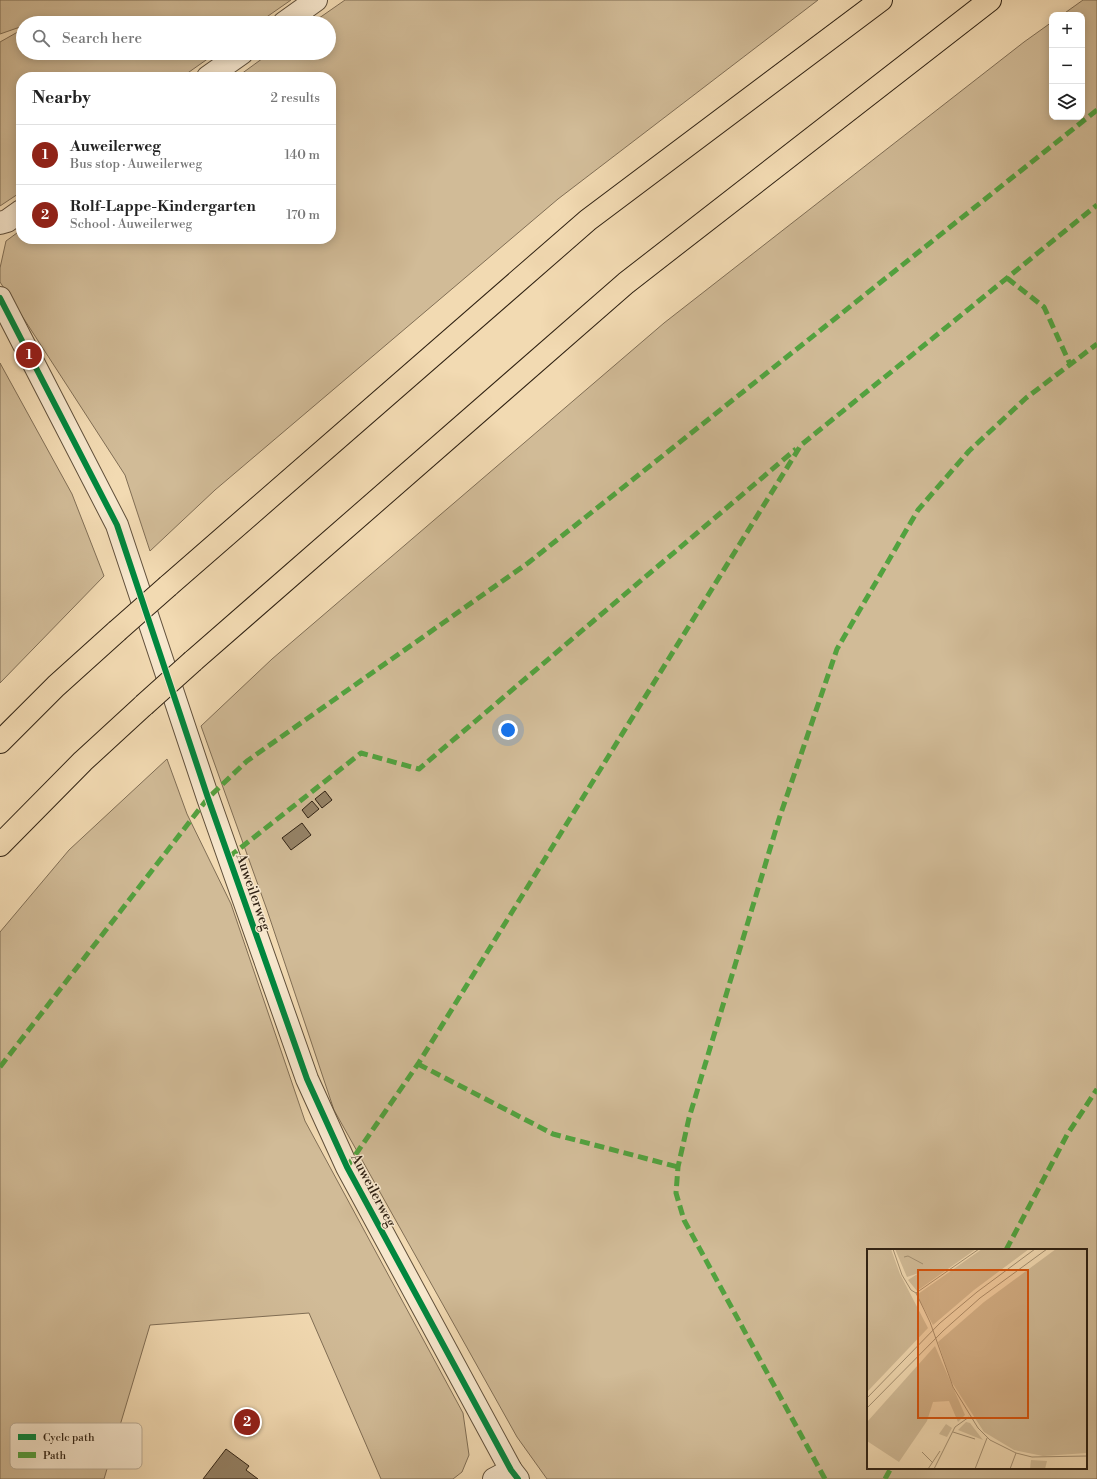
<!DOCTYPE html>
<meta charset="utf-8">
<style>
body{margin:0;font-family:"Libre Bodoni",serif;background:#f2f2f2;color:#222}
.controls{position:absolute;right:12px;top:12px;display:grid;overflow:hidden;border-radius:8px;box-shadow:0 2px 10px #0003}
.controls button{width:36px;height:36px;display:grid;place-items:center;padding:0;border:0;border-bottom:1px solid #e0e0e0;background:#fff;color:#222;font:20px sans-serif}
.you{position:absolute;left:508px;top:730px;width:14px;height:14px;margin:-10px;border:3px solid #fff;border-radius:50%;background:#1a73e8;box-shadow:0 0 0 6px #1a73e833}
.badge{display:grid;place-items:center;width:26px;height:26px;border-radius:50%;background:#8f2418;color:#fff;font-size:13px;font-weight:700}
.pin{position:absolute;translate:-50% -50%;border:2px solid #fff;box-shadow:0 1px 4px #0006}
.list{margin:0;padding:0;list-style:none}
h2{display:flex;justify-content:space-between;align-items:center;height:52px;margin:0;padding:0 16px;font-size:17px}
h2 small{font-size:13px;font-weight:400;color:#767676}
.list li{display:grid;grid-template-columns:26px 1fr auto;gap:12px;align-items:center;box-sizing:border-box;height:60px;padding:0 16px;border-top:1px solid #e0e0e0}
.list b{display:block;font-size:15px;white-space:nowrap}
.list p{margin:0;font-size:13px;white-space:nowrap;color:#767676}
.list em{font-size:13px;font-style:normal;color:#767676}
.icon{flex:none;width:22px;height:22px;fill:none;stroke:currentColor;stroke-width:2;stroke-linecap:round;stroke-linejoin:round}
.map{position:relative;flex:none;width:1097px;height:1479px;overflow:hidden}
.search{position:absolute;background:#fff;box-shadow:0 2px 10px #0003;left:16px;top:16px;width:320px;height:44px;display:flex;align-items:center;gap:10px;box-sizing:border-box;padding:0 14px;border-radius:22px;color:#767676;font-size:15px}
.panel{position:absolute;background:#fff;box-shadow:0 2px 10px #0003;left:16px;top:72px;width:320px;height:172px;border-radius:16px}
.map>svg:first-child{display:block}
.green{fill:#d1bb97;stroke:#806e55;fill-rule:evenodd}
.building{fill:#958266;stroke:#302213}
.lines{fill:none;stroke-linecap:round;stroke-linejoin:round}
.minor-casing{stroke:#60503b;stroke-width:24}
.highway-casing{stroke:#302213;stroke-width:24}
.minor{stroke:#f7e7cd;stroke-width:22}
.highway{stroke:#f2dab2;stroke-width:22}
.highway-bridge-casing{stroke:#302213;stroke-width:24;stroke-linecap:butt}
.highway-bridge{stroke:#f2dab2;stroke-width:22}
.quiet{stroke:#52a23f;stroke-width:5;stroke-dasharray:10 5;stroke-linecap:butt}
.cycleway-casing{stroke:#f7e7cd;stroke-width:8}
.cycleway{stroke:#00873e;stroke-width:6}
.labels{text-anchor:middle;stroke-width:3;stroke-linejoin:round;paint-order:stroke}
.street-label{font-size:14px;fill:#302213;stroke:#f7e7cd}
.inset-road{fill:none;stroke:#a49072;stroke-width:1}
.view{fill:#d6540d;fill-opacity:0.15;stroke:#d6540d;stroke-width:2}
.inset-edge{fill:none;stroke:#302213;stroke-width:2}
.key{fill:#f7e7cd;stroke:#bbac95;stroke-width:1}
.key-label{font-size:11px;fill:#302213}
</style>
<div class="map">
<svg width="1097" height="1479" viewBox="0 0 1097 1479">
<rect width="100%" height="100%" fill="#f2dab2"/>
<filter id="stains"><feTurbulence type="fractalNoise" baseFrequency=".005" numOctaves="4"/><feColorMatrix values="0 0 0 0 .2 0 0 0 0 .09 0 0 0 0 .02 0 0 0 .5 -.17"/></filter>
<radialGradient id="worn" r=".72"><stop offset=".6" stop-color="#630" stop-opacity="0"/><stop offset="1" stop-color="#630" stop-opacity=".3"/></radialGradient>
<g class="green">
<path d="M0,0h291l-33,23h-235v3l-23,8z"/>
<path d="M345,0h473l-260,199 -343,291 -65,61 -25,-76 -125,-193v-14l6,-27 15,-11v9h310v-162h-94l33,-24h59v-30h-17z"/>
<path d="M1083,0h14v1479h-550l-30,-42 -183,-327 -67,-200 -66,-184 71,-67 392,-336 360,-281 28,-20v95h30v-102h-20zM868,1250h218v218h-218z"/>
<path d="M23,29v24h193l-34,24h-161v115l-21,14v-164z"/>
<path d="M0,363l72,131 32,82 -104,107z"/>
<path d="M167,759l20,55 44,90 74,217 158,292 6,42 -7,17 -9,7h-72l-72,-166 -159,12 -46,154h-104v-547l69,-82z"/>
</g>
<g class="building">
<path d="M325,791l7,9 -10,8 -7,-9z"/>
<path d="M312,801l7,8 -11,9 -6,-8z"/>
<path d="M302,823l9,12 -20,15 -9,-12z"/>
<path d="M226,1449l23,17 -3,4 12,9h-55z"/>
</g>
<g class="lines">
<defs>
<g id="minor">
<path d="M284,23l32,-23"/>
<path d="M208,77l34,-24"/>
<path d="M0,223l7,-2 14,-10"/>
<path d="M0,298l117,227 91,273 99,281 40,88 164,303 7,9"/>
<path d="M494,1479l17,-9"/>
</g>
<g id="highway">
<path d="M168,586l420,-366 293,-220"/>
<path d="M193,661l433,-378 364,-283"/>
<path d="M0,742l56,-56 61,-55"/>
<path d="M0,845l83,-84 61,-56"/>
</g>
</defs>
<use href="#minor" class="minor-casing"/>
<use href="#highway" class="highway-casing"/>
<use href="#minor" class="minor"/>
<use href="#highway" class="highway"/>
<defs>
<g id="highway-bridge">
<path d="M117,631l51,-45"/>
<path d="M144,705l49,-44"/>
</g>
</defs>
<use href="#highway-bridge" class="highway-bridge-casing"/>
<use href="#highway-bridge" class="highway-bridge"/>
<g class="quiet">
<path d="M1007,278l37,29 26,57"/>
<path d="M229,857l132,-104 58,16 377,-320"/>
<path d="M418,1064l135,70 125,33"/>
<path d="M0,1067l208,-269 39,-37 281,-198 569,-453"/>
<path d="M347,1167l71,-103 383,-619 296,-240"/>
<path d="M1006,1250l61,-115 30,-46"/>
<path d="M825,1479l-141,-259 -8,-27 2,-26 11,-49 90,-299 58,-170 81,-139 51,-59 57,-53 71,-54"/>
<path d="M885,1479l6,-11"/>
</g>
<defs>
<path id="cycleway" d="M0,298l117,227 91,273 99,281 40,88 164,303 7,9"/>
</defs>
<use href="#cycleway" class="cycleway-casing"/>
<use href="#cycleway" class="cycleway"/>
</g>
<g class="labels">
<g class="street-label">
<text transform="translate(254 892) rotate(71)" y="5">Auweilerweg</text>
<text transform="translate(374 1190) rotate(62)" y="5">Auweilerweg</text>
</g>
</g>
<g transform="translate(867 1249)">
<rect width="220" height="220" fill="#f2dab2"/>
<path d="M0,0h24l9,25 28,54 -61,64zM28,0h81l-59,42 -9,-11 11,-7 -12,4zM115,0h47l-55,41 -41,35 -15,-27v-4zM189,0h31v204l-44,3 -29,-6 -30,-18 -33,-51 -13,-39 46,-40zM68,97l30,69 -7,7 -9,-21 -16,1 -6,19 -28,41 -32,-21v-19zM99,173l4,1 13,17 -25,-10zM79,175l6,4 -5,9 -8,-3zM164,211l16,1 -2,8h-15z" fill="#d1bb97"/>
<path class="inset-road" d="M26,0l9,26 9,15 5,3 14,29 23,65 25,41 12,12 26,13 16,4 55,-1M37,8l4,-1 15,8M49,44l63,-44M0,149l73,-75 37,-31 58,-43M0,159l76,-77 37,-33 67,-49M86,183l22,7M55,203l11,11M61,220l12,-18M67,220l21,-42 14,-10M108,220l12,-31M143,220l6,-16"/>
<path class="view" d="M51,21h110v148h-110z"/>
<rect width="220" height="220" class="inset-edge"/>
</g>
<rect x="10" y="1423" width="132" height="46" rx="6" class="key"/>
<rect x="18" y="1434" width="18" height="6" fill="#00873e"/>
<rect x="18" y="1452" width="18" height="6" fill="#52a23f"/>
<g class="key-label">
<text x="43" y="1441">Cycle path</text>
<text x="43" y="1459">Path</text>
</g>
<rect width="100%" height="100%" filter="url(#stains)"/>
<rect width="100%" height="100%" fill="url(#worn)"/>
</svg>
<div class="controls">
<button>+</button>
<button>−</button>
<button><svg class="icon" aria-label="layers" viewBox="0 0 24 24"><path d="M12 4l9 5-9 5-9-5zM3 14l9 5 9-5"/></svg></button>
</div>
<div class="you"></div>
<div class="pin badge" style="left:29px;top:355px">1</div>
<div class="pin badge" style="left:247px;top:1422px">2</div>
<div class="search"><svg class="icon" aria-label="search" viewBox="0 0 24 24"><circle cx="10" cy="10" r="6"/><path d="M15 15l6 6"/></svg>Search here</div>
<section class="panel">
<h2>Nearby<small>2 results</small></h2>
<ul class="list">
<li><span class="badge">1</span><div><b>Auweilerweg</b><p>Bus stop · Auweilerweg</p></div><em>140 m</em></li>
<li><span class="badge">2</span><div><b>Rolf-Lappe-Kindergarten</b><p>School · Auweilerweg</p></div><em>170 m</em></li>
</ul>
</section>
</div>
